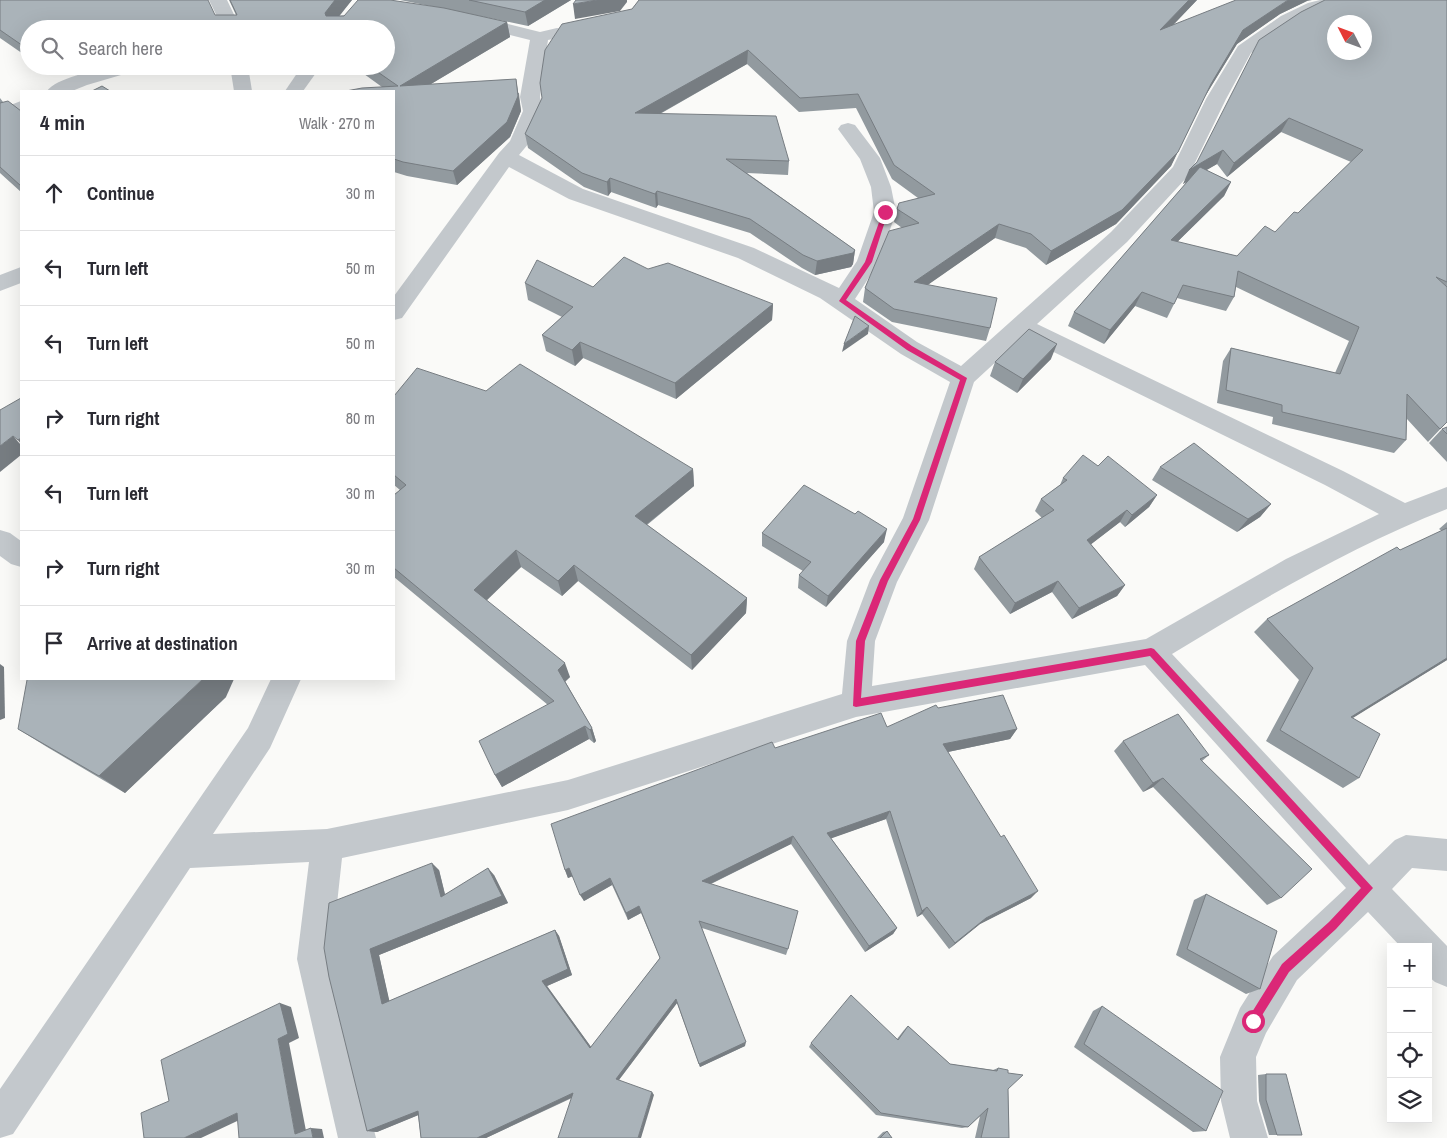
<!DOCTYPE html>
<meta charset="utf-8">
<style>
body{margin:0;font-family:"Archivo Narrow",sans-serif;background:#f2f2f3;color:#2b2b33}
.controls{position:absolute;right:15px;bottom:15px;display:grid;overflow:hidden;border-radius:0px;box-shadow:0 5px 20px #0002}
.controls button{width:45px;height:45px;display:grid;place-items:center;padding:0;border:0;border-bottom:1px solid #e1e1e2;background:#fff;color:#2b2b33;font:25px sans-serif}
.compass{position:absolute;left:1327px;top:15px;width:45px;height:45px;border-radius:50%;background:#fff;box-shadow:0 5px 20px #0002;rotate:312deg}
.stop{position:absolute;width:15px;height:15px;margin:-11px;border:4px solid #db2777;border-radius:50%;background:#fff}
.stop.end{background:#db2777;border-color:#fff;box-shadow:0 1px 5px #0008}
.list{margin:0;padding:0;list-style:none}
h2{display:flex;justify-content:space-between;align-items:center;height:65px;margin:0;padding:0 20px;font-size:21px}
h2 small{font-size:16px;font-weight:400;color:#7c7c81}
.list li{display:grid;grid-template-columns:32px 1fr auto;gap:15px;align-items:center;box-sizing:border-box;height:75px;padding:0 20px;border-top:1px solid #e1e1e2}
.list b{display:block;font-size:19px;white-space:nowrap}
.list em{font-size:16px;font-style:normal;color:#7c7c81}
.icon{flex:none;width:28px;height:28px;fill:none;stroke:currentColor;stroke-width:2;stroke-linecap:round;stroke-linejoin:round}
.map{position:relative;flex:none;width:1447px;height:1138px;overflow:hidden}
.search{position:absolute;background:#fff;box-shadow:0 5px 20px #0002;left:20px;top:20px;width:375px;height:55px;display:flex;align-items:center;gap:12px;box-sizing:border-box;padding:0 18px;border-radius:28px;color:#7c7c81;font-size:19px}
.panel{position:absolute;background:#fff;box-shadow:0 5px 20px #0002;left:20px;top:90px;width:375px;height:590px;border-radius:0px}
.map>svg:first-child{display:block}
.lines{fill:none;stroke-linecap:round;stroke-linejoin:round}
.minor{fill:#c3c8cc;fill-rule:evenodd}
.wall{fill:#929a9f;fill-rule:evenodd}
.shaded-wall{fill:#777d82}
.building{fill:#aab3b9;stroke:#777d82;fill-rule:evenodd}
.route{fill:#db2777}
</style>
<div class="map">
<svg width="1447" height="1138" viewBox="0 0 1447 1138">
<rect width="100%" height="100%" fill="#fafaf8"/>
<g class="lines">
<g class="minor">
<path d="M209,0h18l14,29h-18z"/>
<path d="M1320,0h28l-3,4 -25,7 -27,13 -42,29 -25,46 -37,76 -62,67 -90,82 306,147 62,32 42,-16v22c-97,38 -186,91 -275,145l197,211 26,-25 11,-5 41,4v32l-35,-3 -20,21 55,57v41l-12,-5 -7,-6v-29h-27l-33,-35 -71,68 -31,53 -10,24 1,44 11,37h-38l-9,-37 -1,-44 20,-49 33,-52 73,-68 -201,-223 -289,52 -288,93 -226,48 -11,101 45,179h-38l-41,-179 12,-97 -119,6 -177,266 -13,4v-49l248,-361 23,-49h30l-31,69 -57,86 114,-5 241,-49 274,-86 5,-53 23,-61 33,-62 47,-136 -49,-28 -81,-56 -82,-40 -169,-59 -60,-32 -107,151 -8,2v-24l105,-143 11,-12 13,-30 -3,-14 10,-57 -63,-16 -3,-4 3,-4 6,-1 67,17 17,-4 6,1 3,4 -3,4 -15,3 -8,57 3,14 -14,32 -10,12 64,34 171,59 85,40 18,-27 17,-49 -3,-25 -11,-28 -22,-30 3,-4 7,-2 7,2 25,33 11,29 5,25 -17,50 -24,37 62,43 44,24 150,-134 62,-65 33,-68 32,-53 43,-30 27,-13zM1023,337l302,148 54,29 -93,45 -140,80 -274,47 3,-45 22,-59 32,-62 45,-138z"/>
<path d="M110,66h30l-2,4 -51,15 -15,6h-25c9,-13 48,-20 63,-25z"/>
<path d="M230,66h18l4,25h-18z"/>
<path d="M302,66h19l-18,25h-18z"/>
<path d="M21,101v13l-21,8v-13z"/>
<path d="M21,267v16l-21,8v-16z"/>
<path d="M0,530l10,3 11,8v26l-10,-3 -11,-8z"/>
</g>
</g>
<g class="wall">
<path d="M0,0l215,15h21l-7,-15h123l-14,16 102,-8 -40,-8h171l-43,26 -63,-13 42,9 3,15 -79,47 88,9 2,18 -11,26 -53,48 -50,-9 -13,-4v-81l-12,-4 -29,-21h33v-37h-357v29l-29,-20z"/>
<path d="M639,0h558l-24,25 134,-24 -27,13 -43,30 -33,54 -33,68 -55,58 -70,41 -20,-17 -31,-10 -68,47 63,43 -4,13 -94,-19 -29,-20 2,-14 37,-60 -8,-6 3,-13 21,-11 -26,-19 -36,-71 -57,4 -52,-48 -87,50 129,47 -1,14 -41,-2 108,77 -2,14 -2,3 -36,8 -13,-7 -52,-35 -92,-28 -2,3 -45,-16 -3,4 -24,-9 -56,-39 -3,-14 17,-36 90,-89z"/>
<path d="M1447,0v422l-19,20 -21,-23 -1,21 -12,13 -122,-29 1,-7 -56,-14 6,-42 8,-13 104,25 14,-32 -113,-54 -2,10 -8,14 -49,-13 -10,20 -32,-12 -31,38 -36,-18 6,-14 113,-130 -4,2 14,-22zM1281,132l70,30 -53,51 -23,19 -38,24 -60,-14 47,-46 7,-14 -25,-12 11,-6 10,13z"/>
<path d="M40,66h38l-30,6z"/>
<path d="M259,66h26l-4,4z"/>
<path d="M0,98l3,4 18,9v81l-21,-19z"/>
<path d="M648,269l125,35 -1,16 -96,79 -93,-41 -8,8 -29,-15 -4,-16 20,-18 -34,-17 -3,-17 68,4z"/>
<path d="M1051,359l-34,34 -27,-17 5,-14z"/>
<path d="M394,396l299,73 1,17 -47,39 100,73 -1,15 -54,57 -114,-89 -16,15 -41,-29 -35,33 84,77 -5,4 27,47 4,13 -2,2 -5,-4 -87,48 -7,-12 53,-70 -154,-128v-82l6,-5 -6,-5z"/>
<path d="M1447,427v35l-18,-19 13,-14z"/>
<path d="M1098,466l59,29 -8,12 -24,20 -5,-5 -29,22 34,41 -8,11 -45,23 -20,-27 -42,22 -36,-45 5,-12 63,-39 -7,-7 6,-12 19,-14 3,-7z"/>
<path d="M1160,467l111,37 -11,13 -23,15 -85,-52z"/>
<path d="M1447,522v138l-95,58 7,60 -16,10 -77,-47 33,-61 -45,-48 13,-13 133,-69 42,-19 -3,-2z"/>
<path d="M762,533l122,9 -58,65 -28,-19 1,-13 4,-4 -41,-25z"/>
<path d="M226,697l-101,96 -78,-46 -29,-18z"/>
<path d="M938,708l79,21 -7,10 -62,13 83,146 -51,26 -31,25 -27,-35 -5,3 -31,-98 -55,19 66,90 -4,6 -28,18 -74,-108 -80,40 77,65 -2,6 -84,-27 43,118 -45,21 -23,-64 -58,77 35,15 -82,3 -86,40h-65l-3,-23 -41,17 -10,-1 -38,-228 110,-33 6,24 49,-19 14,28 -129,52 10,46 166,-71 4,6 13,39 -25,11 44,61 69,-89 -19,-45 -13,7 -16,-35 -28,16 -11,-25 -5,2 -3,-8 210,-122 112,-21z"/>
<path d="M1123,741l86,14 -7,6 79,137 -14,7 -114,-118 -10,5 -29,-41z"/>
<path d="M1206,894l54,95 -14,5 -70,-39 18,-55z"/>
<path d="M1102,1006l104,125 -13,1 -119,-85 19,-36z"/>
<path d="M908,1026l42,38 43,6 5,-2 10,21 1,49h-34l5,-22 -12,11 -6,1 -86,-13 -67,-68 2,-4 86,-4 7,-9z"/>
<path d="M1266,1074l36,61h-33l-10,-34 -1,-26z"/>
<path d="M887,1131l5,7h-15l6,-6z"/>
</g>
<g class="shaded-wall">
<path d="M335,0h17l-22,28 -5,-15z"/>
<path d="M545,0h26l-43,26 -3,-14z"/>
<path d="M597,0h30v2l-7,9 -45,8 -2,-15z"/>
<path d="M1189,0h8l-42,44 5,-14z"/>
<path d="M1288,0h24l-5,1 -27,13 -43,30 -33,54 -33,68 -55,58 -70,41 5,-14 192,-221z"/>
<path d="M507,22l3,15 -106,63 -4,-14z"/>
<path d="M192,23l3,6h-18z"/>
<path d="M306,23l2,6h-8z"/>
<path d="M748,50l-1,14 -111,63 -1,-14z"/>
<path d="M44,66h34l-30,6z"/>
<path d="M280,66h5l-4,4z"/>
<path d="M516,79l5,32 -11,26 -53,48 -4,-14z"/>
<path d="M1289,118l-8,14 -54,45 7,-14z"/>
<path d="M1223,150l-6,14 -34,20 6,-14z"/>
<path d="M610,178l1,14 -3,4 -1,-14z"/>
<path d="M1231,182l-7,14 -59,58 6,-14z"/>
<path d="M657,191l1,14 -2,3 -1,-14z"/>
<path d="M999,224l-4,14 -83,58 2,-14z"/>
<path d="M855,250l-2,14 -2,3 -36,8 2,-14z"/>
<path d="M1142,292l-7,14 -31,38 6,-14z"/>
<path d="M773,304l-1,16 -96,79 -1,-16z"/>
<path d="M869,326l-1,8 -26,18 2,-8z"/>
<path d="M580,342l3,16 -8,8 -3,-16z"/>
<path d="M1057,344l-6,15 -34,34 6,-14z"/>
<path d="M13,436l8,9v10l-21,17v-26z"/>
<path d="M21,438v6l-3,-4z"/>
<path d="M693,469l1,17 -57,46 -2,-16z"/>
<path d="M1157,495l-8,12 -24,20 7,-12z"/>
<path d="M1271,504l-11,13 -23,15 11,-13z"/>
<path d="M1127,510l-7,12 -39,30 6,-12z"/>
<path d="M887,529l-3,13 -58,65 2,-11z"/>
<path d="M516,550l5,17 -40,39 -7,-16z"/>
<path d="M574,565l4,16 -16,15 -4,-15z"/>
<path d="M1058,581l-6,11 -42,22 5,-11z"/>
<path d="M1125,585l-8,11 -45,23 7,-11z"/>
<path d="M747,598l-1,15 -54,57 -1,-15z"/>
<path d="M1447,658v2l-112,69 16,-12z"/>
<path d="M565,663l5,14 -7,7 -5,-14z"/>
<path d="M0,664l4,3 1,51 -5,2z"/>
<path d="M203,679h31l-8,18 -101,96 -26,-17z"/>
<path d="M585,726l4,13 -87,48 -7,-12z"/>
<path d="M592,728l4,13 -2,2 -4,-13z"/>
<path d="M1017,729l-7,10 -72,15 5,-10z"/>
<path d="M1163,778l-10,9 -10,5 10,-9z"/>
<path d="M890,811l-4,8 -62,22 3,-8z"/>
<path d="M793,836l-2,8 -89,44v-7z"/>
<path d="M432,863l7,7 8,33 -6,-6z"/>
<path d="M488,868l6,7 14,28 -129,52 12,53 -9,-4 -12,-55z"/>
<path d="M569,868l4,8 -5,2 -3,-8z"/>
<path d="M610,878l2,7 -28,16 -4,-6z"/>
<path d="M1038,891l-7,7 -51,26 -31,25 6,-6 31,-25z"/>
<path d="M639,906l2,7 -13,7 -2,-7z"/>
<path d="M927,907l-5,7 -5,3 5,-6z"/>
<path d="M897,928l-4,6 -28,18 4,-6z"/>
<path d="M555,930l4,6 13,39 -25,11 47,65 -4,-3 -48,-67z"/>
<path d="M676,999l1,4 -59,78 -2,-2z"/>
<path d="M280,1003l11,4 8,31 -10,5 18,93 -12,-2 -17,-95z"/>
<path d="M746,1042l-1,4 -45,21 -1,-3z"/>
<path d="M652,1092l2,3 -13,43h-3z"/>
<path d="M573,1093l4,2 -91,43h-9z"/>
<path d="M418,1111l8,1 -49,20 -10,-1z"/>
<path d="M237,1113l13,2 -49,23h-17z"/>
<path d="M311,1128l11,1 2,9h-11z"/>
</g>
<g class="building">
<path d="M0,0h208l7,15h22l-7,-15h105l-10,13 1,3h18l14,-16h32l54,8 63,14 -107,64 116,-7 2,17 -11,26 -54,49 -50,-9 -9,-3v-68h-48l16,-3 36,-2 -29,-20h17v-37h-72l-8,-6 -6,6h-74l-34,-6 -15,6h-148v21l-29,-20z"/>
<path d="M469,0h76l-20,12z"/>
<path d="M576,0h21l-24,4z"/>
<path d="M639,0h550l-29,30 76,-30h52l-45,30 -32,54 -33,68 -56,58 -71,41 -20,-17 -32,-10 -85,58 83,16 -7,30 -96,-19 -29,-21 24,-57 30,-8 -22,-14 2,-6 36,-9 -41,-29 -36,-71 -58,4 -52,-48 -113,63 141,3 13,45 -63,-2 129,91 -2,3 -36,8 -14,-6 -53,-36 -93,-28 -2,3 -45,-16 -3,4 -25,-9 -57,-39 17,-36 -2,-15 5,-33 17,-26 70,-15z"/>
<path d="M1325,0h122v282l-11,-5 11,10v135l-7,7 -33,-35 -1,46 -124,-28v-7l-56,-15 5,-42 109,26 19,-47 -121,-56 -4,26 -51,-12 -9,19 -32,-12 -32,38 -36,-18 126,-145 31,15 -60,58 66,16 28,-30 10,6 19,-20 4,1 65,-63 -74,-32 -55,45 -11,-13 -34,20 8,-8 62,-122 42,-28zM1334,22h30v30h-30z"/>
<path d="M102,86l8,5h-18z"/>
<path d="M8,101l13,10v75l-21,-19v-64z"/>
<path d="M624,257l24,12 20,-6 105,41 -98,79 -95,-41 -8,8 -30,-15 31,-28 -48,-24 12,-23 56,27z"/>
<path d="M855,316l14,10 -25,18z"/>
<path d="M1029,329l28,15 -34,35 -28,-17z"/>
<path d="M520,364l173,105 -58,47 112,82 -56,57 -117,-90 -16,16 -42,-31 -42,40 91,73 -7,7 34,58 -2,2 -5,-4 -90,49 -16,-34 75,-40 -160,-133v-73l12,-10 -12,-10v-79l23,-28 69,23z"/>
<path d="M21,398v40l-3,2 -5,-4 -13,10v-36z"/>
<path d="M1447,427v7l-5,-5z"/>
<path d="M1194,443l77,61 -23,15 -88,-52z"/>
<path d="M1083,455l15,11 10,-10 49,39 -25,20 -5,-5 -40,30 38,45 -46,23 -21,-27 -43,22 -36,-46 75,-47 -13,-11 26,-19 -4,-2z"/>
<path d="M804,485l51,29 3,-3 29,18 -59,67 -29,-21 12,-13 -49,-29z"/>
<path d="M1447,528v130l-96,59 29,17 -21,44 -79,-48 33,-62 -46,-49 130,-72 3,3z"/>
<path d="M28,679h175l-104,97 -81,-47 9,-49z"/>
<path d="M1003,695l14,34 -74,15 58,93 3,-2 34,56 -52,27 -31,25 -28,-36 -5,4 -32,-100 -63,22 70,95 -28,18 -76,-110 -91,45 96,30 -10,38 -89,-28 47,121 -47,22 -23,-65 -60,80 36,13 -14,46h-80l15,-45 -96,45h-56l-3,-27 -51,20 -38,-154 -5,-29 5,-45 103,-40 9,34 47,-29 14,28 -132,53 12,55 173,-74 13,39 -26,12 48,67 70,-90 -21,-52 -13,7 -16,-35 -30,17 -11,-27 -4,2 -14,-46 221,-82 3,6 106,-35 6,14 49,-22 2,3z"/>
<path d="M1178,714l31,41 -9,4 112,110 -31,29 -118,-120 -10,5 -30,-42z"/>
<path d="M1206,894l71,37 -17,58 -73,-40z"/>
<path d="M851,995l47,45 10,-14 42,38 47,7 1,-3 10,2v3l15,2 -15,14 1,49h-28l7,-30 -20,19 -87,-14 -70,-70z"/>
<path d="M280,1003l8,31 -10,5 17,95 16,-6 2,10h-74l-2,-25 -53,25h-40l-3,-25 28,-12 -8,-41z"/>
<path d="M1102,1006l121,85 -17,40 -122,-87z"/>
<path d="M1266,1074h20l16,61h-25l-11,-35z"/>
<path d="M887,1131l5,7h-12z"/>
</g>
<path class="route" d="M883,211l5,1 -16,50 -26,38 66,46 55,32 -47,142 -32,61 -23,60 -4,57 290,-50 3,1 219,239 -37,41 -47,43 -33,53 -3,1 -4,-1 -2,-4 2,-4 33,-53 47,-42 32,-34 -211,-232 -294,51 -3,-1 3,-65 24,-61 33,-61 47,-139 -53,-30 -68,-49 26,-39z"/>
</svg>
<div class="controls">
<button>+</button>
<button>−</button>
<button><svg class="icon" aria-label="locate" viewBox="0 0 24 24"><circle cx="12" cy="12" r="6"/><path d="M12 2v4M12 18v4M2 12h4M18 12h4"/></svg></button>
<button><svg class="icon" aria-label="layers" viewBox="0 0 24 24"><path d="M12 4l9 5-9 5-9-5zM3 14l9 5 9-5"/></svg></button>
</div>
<svg class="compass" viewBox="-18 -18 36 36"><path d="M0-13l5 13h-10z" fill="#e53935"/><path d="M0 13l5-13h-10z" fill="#7c7c81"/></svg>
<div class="stop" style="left:1253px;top:1021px"></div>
<div class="stop end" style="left:885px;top:212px"></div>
<div class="search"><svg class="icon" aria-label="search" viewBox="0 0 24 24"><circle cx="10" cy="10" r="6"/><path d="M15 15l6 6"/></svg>Search here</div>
<section class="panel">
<h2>4 min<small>Walk · 270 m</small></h2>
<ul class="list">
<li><svg class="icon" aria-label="ahead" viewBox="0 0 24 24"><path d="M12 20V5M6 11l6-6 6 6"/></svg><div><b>Continue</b></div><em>30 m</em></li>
<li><svg class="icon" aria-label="left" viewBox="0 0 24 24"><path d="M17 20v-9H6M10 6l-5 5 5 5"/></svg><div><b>Turn left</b></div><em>50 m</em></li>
<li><svg class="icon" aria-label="left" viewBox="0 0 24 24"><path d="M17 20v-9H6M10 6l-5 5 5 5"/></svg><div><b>Turn left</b></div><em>50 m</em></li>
<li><svg class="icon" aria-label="right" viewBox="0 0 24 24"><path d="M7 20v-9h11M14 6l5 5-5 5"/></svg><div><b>Turn right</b></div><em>80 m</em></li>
<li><svg class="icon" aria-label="left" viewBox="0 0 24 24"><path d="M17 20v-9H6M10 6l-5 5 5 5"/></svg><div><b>Turn left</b></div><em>30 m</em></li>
<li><svg class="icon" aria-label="right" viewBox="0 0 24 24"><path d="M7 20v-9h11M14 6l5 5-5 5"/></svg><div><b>Turn right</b></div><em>30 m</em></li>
<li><svg class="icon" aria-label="arrive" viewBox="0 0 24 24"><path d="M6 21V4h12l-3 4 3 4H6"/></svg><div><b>Arrive at destination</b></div></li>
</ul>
</section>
</div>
